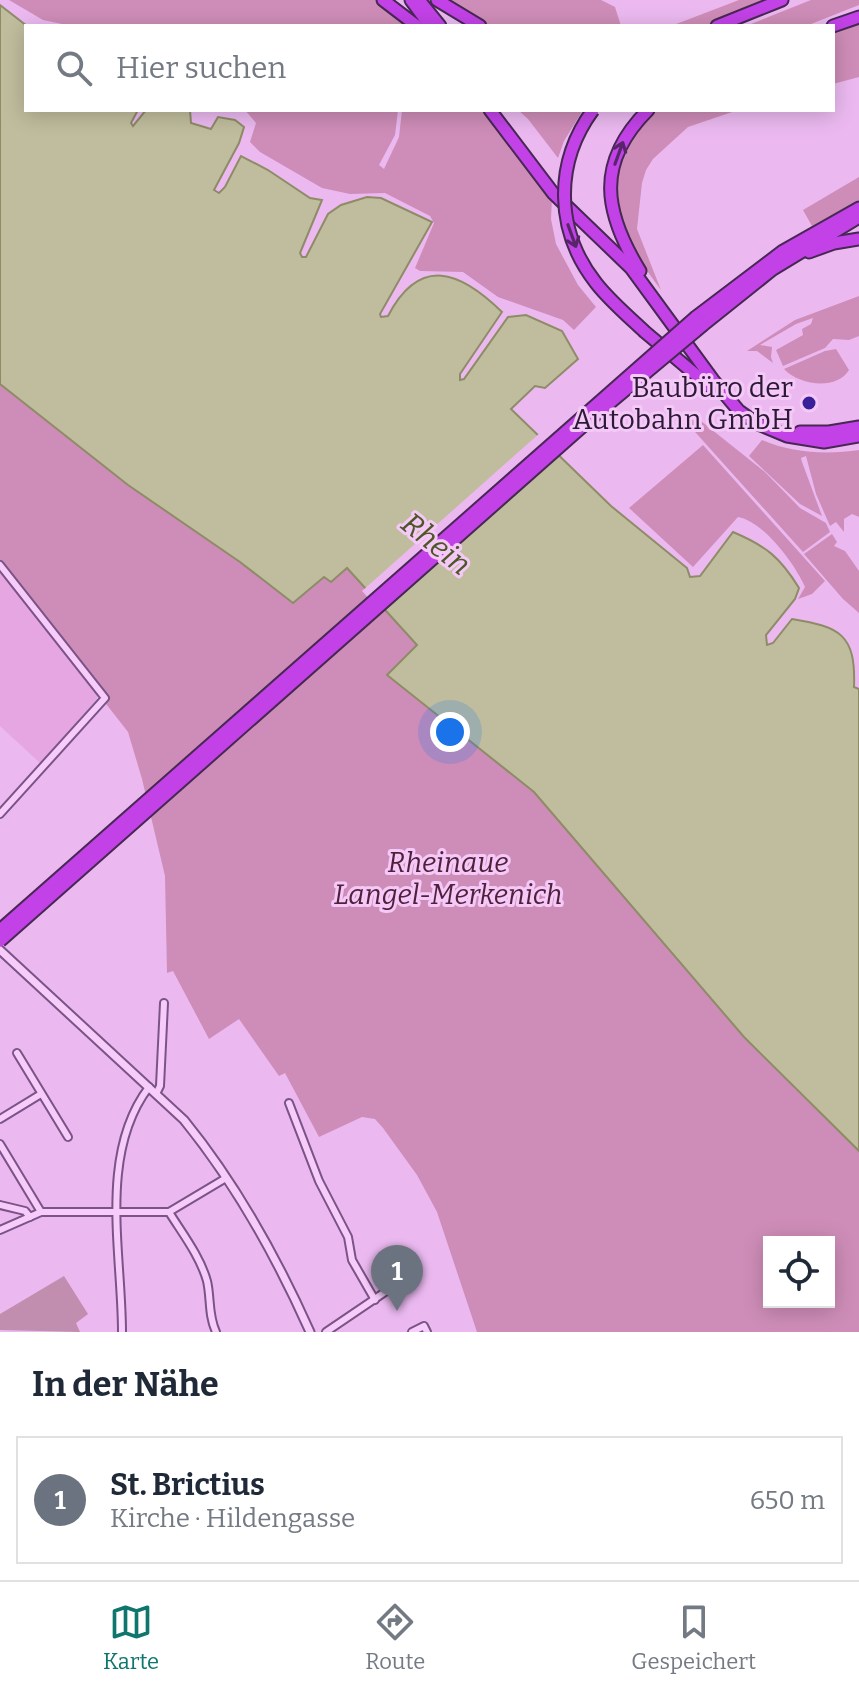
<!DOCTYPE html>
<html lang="de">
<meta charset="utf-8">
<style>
body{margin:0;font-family:Bitter,serif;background:#f6f6f7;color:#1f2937}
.controls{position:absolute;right:24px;bottom:24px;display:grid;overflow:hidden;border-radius:0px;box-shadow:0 4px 20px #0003}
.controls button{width:72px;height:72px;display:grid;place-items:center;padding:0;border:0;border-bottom:2px solid #e0e1e3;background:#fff;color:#1f2937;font:40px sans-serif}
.you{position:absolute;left:450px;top:732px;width:28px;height:28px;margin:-20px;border:6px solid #fff;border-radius:50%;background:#1a73e8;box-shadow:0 0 0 12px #1a73e833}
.badge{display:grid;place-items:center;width:52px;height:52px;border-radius:50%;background:#0f766e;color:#fff;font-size:26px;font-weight:700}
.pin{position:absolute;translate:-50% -66px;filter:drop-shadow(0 2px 4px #0008)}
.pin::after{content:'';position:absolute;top:42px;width:28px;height:24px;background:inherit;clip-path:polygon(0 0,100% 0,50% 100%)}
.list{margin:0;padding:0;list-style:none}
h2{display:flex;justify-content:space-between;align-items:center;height:104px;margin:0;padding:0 32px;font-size:34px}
h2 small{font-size:26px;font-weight:400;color:#747a83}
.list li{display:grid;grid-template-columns:52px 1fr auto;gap:24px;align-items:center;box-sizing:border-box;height:128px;margin:0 16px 16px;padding:0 16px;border:2px solid #e0e1e3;border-radius:0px}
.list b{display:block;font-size:30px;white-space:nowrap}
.list p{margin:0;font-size:26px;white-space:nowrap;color:#747a83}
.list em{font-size:26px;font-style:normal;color:#747a83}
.icon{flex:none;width:44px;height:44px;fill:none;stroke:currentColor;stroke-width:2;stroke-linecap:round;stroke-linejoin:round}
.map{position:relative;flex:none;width:859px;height:1332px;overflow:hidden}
.search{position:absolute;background:#fff;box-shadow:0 4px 20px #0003;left:24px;right:24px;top:24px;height:88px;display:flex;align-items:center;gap:20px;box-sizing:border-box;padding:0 28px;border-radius:0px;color:#747a83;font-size:30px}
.sheet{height:248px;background:#fff}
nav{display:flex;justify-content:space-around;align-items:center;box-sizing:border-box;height:112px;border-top:2px solid #e0e1e3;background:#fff;font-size:22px;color:#747a83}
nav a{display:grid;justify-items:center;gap:4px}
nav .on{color:#0f766e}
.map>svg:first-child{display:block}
.farmland{fill:#e6a6e2}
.green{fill:#ce8db8;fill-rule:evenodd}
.cemetery{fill:#c18eb0}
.water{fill:#c0bd9e;stroke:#8d8c66;stroke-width:2}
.pier{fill:#ebb9f0}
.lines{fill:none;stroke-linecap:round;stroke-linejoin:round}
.minor-casing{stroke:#7a5387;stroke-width:10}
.tertiary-casing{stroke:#7a5387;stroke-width:11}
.motorway-casing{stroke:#462853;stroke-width:15}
.minor{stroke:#f7ccfb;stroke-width:6}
.tertiary{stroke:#f7ccfb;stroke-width:7}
.motorway{stroke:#c242e7;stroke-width:11}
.motorway-bridge-casing{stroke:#462853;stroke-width:15;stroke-linecap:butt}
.motorway-bridge{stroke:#c242e7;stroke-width:11}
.oneway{stroke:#59256a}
.poi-dot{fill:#392099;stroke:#f4c9f7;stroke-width:3}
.labels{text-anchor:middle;stroke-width:6;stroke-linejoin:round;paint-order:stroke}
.poi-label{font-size:28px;fill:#2c1935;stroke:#f4c9f7;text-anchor:end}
.park-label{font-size:28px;font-style:italic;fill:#521f3a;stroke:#f4c9f7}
.water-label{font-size:30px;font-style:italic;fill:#4e5627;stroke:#f4c9f7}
</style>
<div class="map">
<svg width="859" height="1332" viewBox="0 0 859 1332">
<rect width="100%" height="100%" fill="#ebb9f0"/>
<path class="farmland" d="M0,573l97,118v8l-57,64 -40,-37z"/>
<g class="green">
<path d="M9,0h366l32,26 -345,-2 -19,-4z"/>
<path d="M448,0h153l14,7 6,19h-133z"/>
<path d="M739,0h32l-65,26h-35z"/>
<path d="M811,0h48v5l-53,21h-60z"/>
<path d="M859,22v55l-26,7v-52z"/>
<path d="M245,110h153l-3,25 -16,30 5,4 15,-32 3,-27h81l69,89 -1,20 5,25 22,41 18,22 -22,23 -11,-10 -65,-23 -35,-25 -43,-1 -5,-3 19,-45 -4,-7 -45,-23 -35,1 -28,-6 -62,-36 -10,-10 6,-19z"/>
<path d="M518,110h65l-19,31 -6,17 -30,-39z"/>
<path d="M657,110h81l-50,17 -35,32 -7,11 -4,13 -5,46 24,61c-17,-23 -35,-47 -42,-75 -10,-38 6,-83 38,-105z"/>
<path d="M859,177v23l-47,26 -9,-16z"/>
<path d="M0,190l859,760v382h-382l-40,-120 -20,-37 -34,-47 -8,-9 -13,-2 -43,20 -34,-64 -6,3 -40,-57 -30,20 -36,-68 -6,2 -2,-97 -23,-97 -14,-47 -128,-164zM769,1242h60v60h-60z"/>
<path d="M859,296v40l-10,4 -16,-1 -8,9 -42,18 -7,-16 27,-15 -1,-6 9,-5 2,-6 -17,6 -36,21 12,2 -1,10 2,6 -16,-12h-10l48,-31z"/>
<path d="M836,349l13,21c-13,21 -50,15 -65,-1l41,-18z"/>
<path d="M692,420l9,1 64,51 35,36 26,15 4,9 -27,20 -116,-129z"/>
<path d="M762,440c30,13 65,15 97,10v67l-7,-3 -8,5v13l-8,-10 -6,4 -14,-32 -10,-38 -5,2 1,4 20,54 -22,-12 -51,-48z"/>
<path d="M703,445l122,136 -13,13 -14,5 7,-12c-10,-23 -42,-66 -67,-70l-45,50 -64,-59z"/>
<path d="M832,534l5,8 -3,4 11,5 14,20v42l-16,-14 -39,-45z"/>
</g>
<path class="cemetery" d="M64,1276l24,38 -12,9 4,9 -80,-2v-16z"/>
<path class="water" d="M0,5l27,21 -1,84h112l-7,13 2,3 13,-16h44l1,13 20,6 7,-12 17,3 9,7 -5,16 -25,47 5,3 6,-6 16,-31 27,14 42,28 12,2 -22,53 2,4h4l22,-43 13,-9 26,-8 14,1 51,24 -52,92 1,3 7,-1c32,-61 72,-45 114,-4l-42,62v6l4,-1 44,-62 18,-2 36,16 16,28 -33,29 -10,-2 -24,23 100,97 76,62 3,9 10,-1 33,-44c33,14 47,25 66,56l-4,11 -29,36 1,10 6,-2 19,-24c48,8 64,15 62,68l5,2v462l-115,-114 -210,-245 -147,-117 30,-30 -70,-77 -16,14 -7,-5 -31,26 -53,-41 -112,-77 -128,-101z"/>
<path class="pier" d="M541,432l22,21 -181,160 -20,-22z"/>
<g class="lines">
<defs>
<g id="minor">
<path d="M0,565l105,133 -105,116"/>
<path d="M17,1053l51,84"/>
<path d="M156,1094l4,-8 4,-83"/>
<path d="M289,1103l30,78 29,56 4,23 23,40"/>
<path d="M0,1119l41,-25"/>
<path d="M0,1144l41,68"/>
<path d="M0,1205l25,6 5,6"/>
<path d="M169,1212c13,21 31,44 38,69 4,17 1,34 9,51"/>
<path d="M0,1230l41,-18h128l57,-34"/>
<path d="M122,1332c0,-79 -24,-178 27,-245"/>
<path d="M326,1332l87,-59"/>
<path d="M412,1332l12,-6 3,6"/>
</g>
<path id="tertiary" d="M0,950l184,170c52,64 93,138 126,212"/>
<g id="motorway">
<path d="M383,0l34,26"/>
<path d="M411,0l19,26"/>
<path d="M419,0l21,26"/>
<path d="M437,0l43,26"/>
<path d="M717,26l65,-26"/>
<path d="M833,26l26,-9"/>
<path d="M490,110l63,83 78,75 82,112 26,31 17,12 31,13 37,6 35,-6"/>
<path d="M809,252l25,-9 25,-4"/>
<path d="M640,271c-36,-59 -45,-108 8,-161"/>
<path d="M696,317l87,-66 76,-43"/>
<path d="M703,325l70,-56 86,-52"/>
<path d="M645,332l70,59"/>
<path d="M800,432h29l30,-5"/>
</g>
</defs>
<use href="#minor" class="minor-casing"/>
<use href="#tertiary" class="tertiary-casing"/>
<use href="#motorway" class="motorway-casing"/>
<use href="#minor" class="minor"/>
<use href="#tertiary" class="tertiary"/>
<use href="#motorway" class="motorway"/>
<defs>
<g id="motorway-bridge">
<path d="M593,110c-39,53 -38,121 3,173 14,18 32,33 49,49"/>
<path d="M0,930l696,-613"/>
<path d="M0,941l600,-530 103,-86"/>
</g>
</defs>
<use href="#motorway-bridge" class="motorway-bridge-casing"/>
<use href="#motorway-bridge" class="motorway-bridge"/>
</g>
<defs><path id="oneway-shaft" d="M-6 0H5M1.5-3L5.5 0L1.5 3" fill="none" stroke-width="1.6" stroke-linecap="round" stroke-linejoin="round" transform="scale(2)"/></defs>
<g class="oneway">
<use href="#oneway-shaft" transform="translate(619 153) rotate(-70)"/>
<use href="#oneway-shaft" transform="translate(572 236) rotate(70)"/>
</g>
<circle class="poi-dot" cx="809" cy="403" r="8"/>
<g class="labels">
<g class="poi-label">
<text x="793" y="397">Baubüro der<tspan x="793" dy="32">Autobahn GmbH</tspan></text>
</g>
<g class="park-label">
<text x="448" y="872">Rheinaue<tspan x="448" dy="32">Langel-Merkenich</tspan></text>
</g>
<g class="water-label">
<text transform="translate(436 544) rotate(39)" y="10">Rhein</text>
</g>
</g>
</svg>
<div class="controls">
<button><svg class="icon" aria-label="locate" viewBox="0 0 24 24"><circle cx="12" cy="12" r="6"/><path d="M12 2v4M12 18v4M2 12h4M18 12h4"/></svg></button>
</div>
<div class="you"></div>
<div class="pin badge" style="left:397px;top:1311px;background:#6b7280">1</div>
<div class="search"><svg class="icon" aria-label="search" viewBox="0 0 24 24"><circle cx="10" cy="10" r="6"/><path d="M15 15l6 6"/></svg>Hier suchen</div>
</div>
<section class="sheet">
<h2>In der Nähe<small></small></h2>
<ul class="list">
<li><span class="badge" style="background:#6b7280">1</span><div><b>St. Brictius</b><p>Kirche · Hildengasse</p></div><em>650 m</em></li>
</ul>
</section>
<nav>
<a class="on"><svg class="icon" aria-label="map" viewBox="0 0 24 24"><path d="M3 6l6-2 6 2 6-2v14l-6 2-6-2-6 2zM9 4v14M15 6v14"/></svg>Karte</a>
<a><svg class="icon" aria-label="directions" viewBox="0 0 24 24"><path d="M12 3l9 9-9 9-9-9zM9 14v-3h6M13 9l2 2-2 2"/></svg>Route</a>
<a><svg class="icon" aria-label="saved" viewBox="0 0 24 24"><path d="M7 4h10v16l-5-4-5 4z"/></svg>Gespeichert</a>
</nav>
